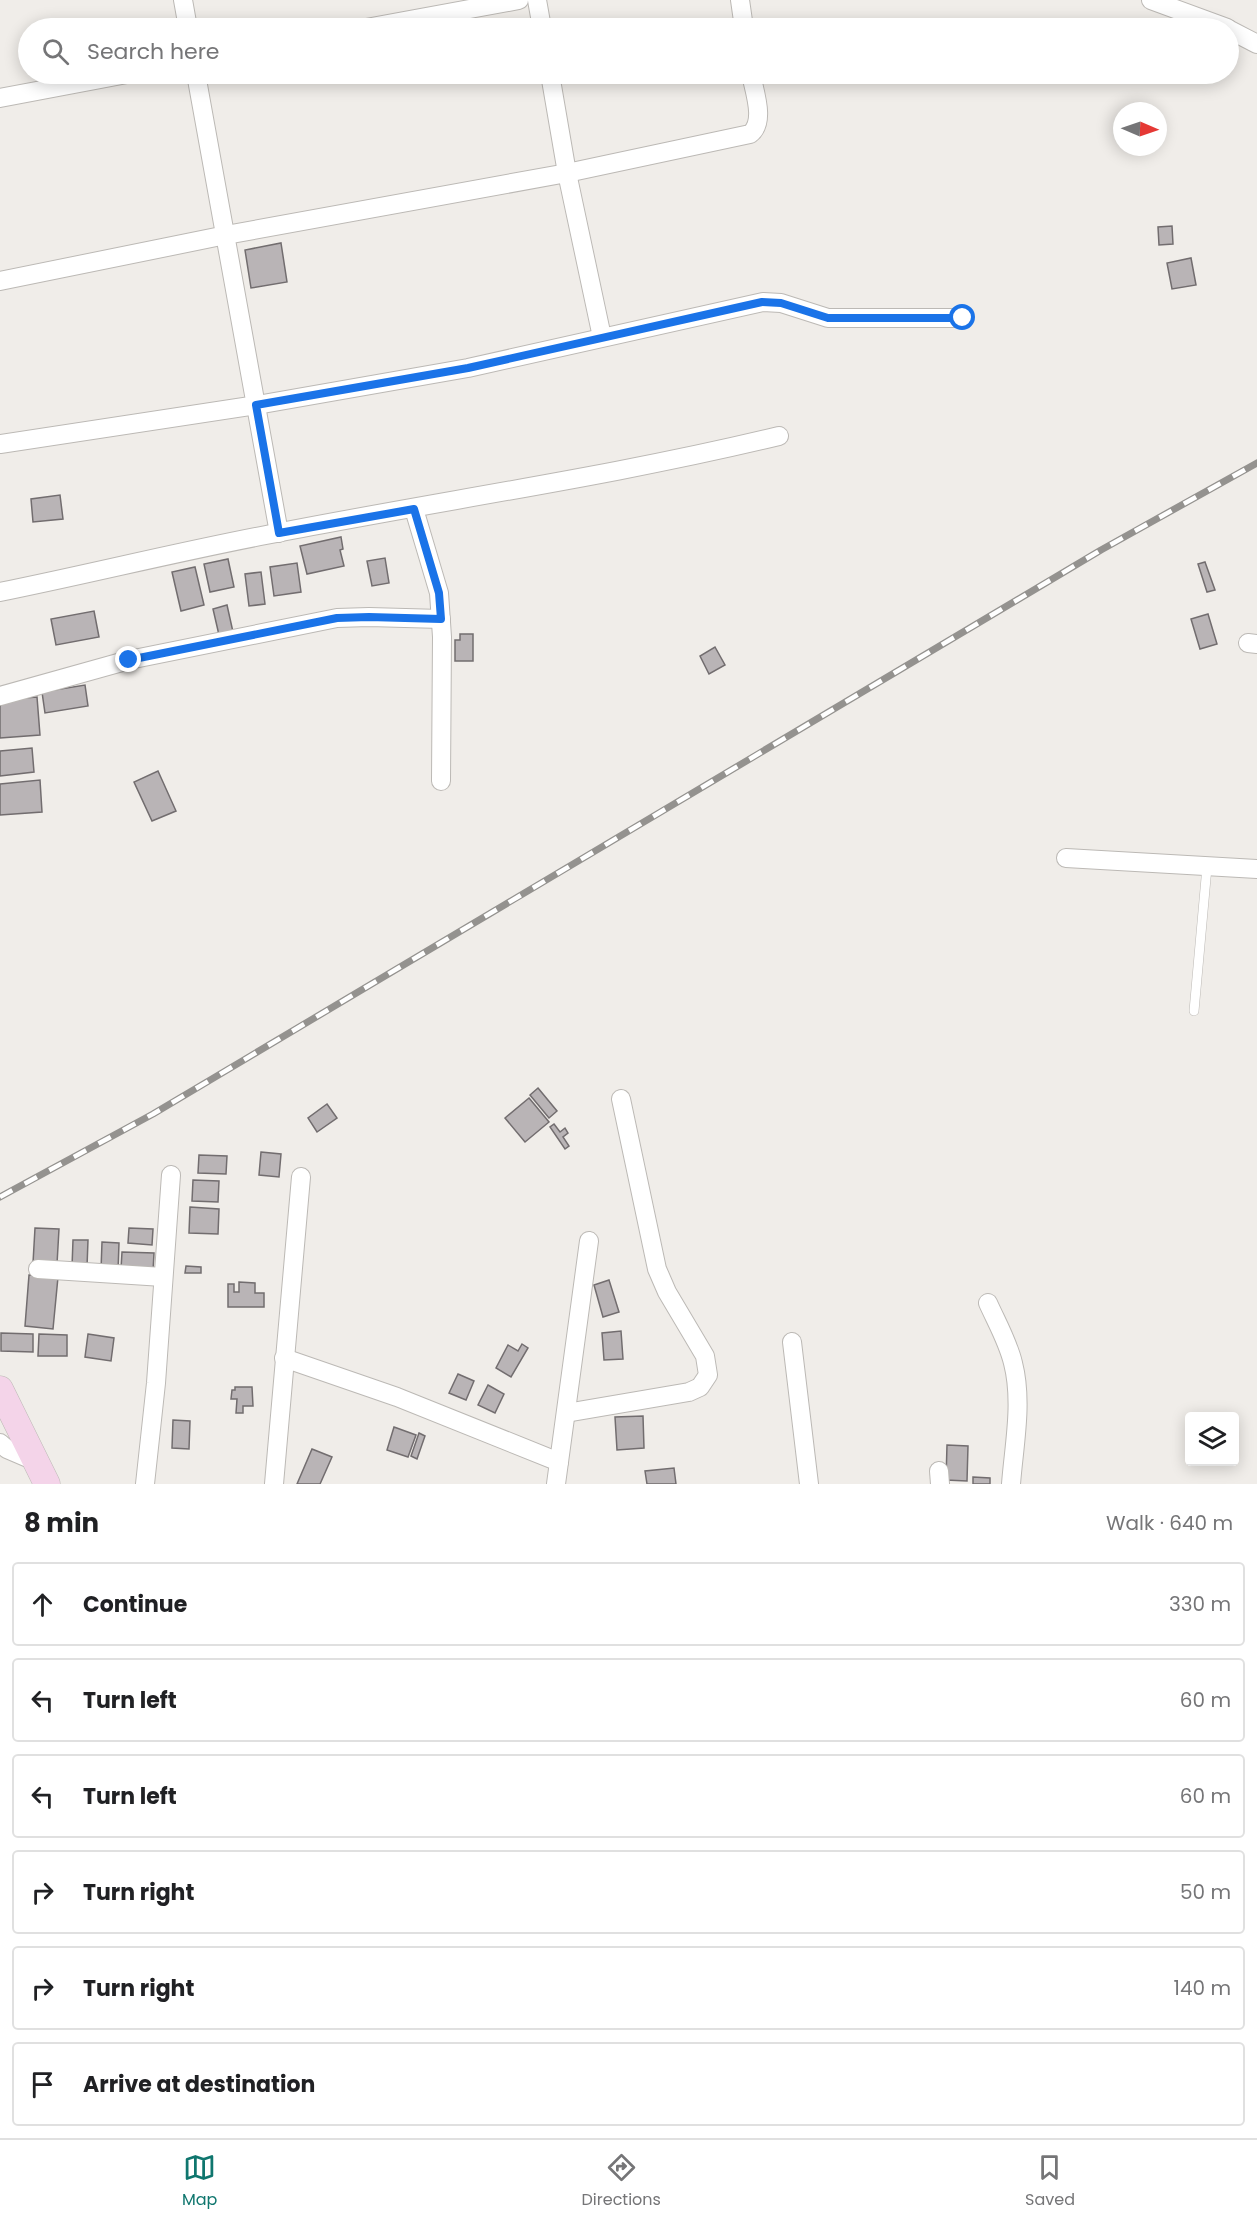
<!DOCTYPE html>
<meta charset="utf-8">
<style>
body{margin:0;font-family:Poppins,sans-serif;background:#f6f6f6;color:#202124}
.controls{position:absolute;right:18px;bottom:18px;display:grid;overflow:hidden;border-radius:6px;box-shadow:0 3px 15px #0003}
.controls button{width:54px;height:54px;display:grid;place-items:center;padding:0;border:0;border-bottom:2px solid #e0e0e0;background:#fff;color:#202124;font:30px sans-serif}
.compass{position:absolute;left:1113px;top:102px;width:54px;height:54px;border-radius:50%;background:#fff;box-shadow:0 3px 15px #0003;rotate:92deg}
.stop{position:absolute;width:18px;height:18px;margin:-14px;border:4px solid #1a73e8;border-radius:50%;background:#fff}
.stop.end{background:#1a73e8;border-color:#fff;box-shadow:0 2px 6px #0008}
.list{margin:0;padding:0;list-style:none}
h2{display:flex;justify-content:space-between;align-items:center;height:78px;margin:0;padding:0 24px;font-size:26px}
h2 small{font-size:20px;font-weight:400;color:#757577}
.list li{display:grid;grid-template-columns:39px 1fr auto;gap:18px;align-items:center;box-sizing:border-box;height:84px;margin:0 12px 12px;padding:0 12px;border:2px solid #e0e0e0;border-radius:6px}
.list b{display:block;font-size:22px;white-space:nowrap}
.list em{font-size:20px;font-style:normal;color:#757577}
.icon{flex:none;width:33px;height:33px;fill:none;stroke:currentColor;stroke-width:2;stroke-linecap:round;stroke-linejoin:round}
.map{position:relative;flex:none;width:1257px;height:1484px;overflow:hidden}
.search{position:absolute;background:#fff;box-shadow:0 3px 15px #0003;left:18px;right:18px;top:18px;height:66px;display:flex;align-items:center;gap:15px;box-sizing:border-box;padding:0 21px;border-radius:33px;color:#757577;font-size:22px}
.sheet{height:654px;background:#fff}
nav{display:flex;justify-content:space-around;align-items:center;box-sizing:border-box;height:84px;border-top:2px solid #e0e0e0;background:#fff;font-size:16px;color:#757577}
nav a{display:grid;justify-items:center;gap:3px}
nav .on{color:#0f766e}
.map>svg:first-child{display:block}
.building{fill:#b9b4b6;stroke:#726d6f;stroke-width:1.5}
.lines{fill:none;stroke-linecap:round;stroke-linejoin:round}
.lane-casing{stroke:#bcb9b5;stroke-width:10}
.street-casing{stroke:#bcb9b5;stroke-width:20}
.secondary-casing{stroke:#bcb9b5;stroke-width:27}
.lane{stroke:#fff;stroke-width:9}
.street{stroke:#fff;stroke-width:18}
.secondary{stroke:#f4d4e9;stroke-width:26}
.rail-casing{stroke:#94928f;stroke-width:7}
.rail{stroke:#fff;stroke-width:4.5;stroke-dasharray:14;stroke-linecap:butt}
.route{stroke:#1a73e8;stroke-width:8}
</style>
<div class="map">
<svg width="1257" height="1484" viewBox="0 0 1257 1484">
<rect width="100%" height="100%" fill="#f0ede9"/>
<g class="building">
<path d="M1172,226l1,18 -14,1 -1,-18z"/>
<path d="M281,243l6,39 -36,6 -6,-38z"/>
<path d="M1191,258l5,27 -24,4 -5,-26z"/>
<path d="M60,495l3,24 -30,3 -2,-23z"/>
<path d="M341,537l2,12 -3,1 4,16 -37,8 -7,-28z"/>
<path d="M385,558l4,25 -17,3 -5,-25z"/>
<path d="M228,559l6,28 -24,5 -6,-28z"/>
<path d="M1205,562l10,28 -8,2 -9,-28z"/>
<path d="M297,563l4,29 -27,4 -4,-29z"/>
<path d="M195,567l9,38 -23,6 -9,-39z"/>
<path d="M261,572l4,32 -16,2 -4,-32z"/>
<path d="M227,605l6,27 -14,3 -6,-26z"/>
<path d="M94,611l5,26 -43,8 -5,-26z"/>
<path d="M1208,614l9,30 -17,5 -9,-30z"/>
<path d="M460,634h13v27h-18v-21h5z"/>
<path d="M715,647l10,18 -16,9 -9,-18z"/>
<path d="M85,685l3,21 -43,7 -3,-21z"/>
<path d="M37,697l3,38 -40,3v-38z"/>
<path d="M32,748l2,24 -34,4v-25z"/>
<path d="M158,771l18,40 -24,10 -18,-39z"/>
<path d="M40,780l2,32 -42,3v-31z"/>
<path d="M538,1088l19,23 -8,7 -19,-23z"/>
<path d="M529,1098l20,24 -24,20 -20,-24z"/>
<path d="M327,1104l10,14 -20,14 -9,-14z"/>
<path d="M554,1124l6,8 5,-4 3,5 -5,4 6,9 -4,3 -15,-22z"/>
<path d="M261,1152l20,2 -2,23 -20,-2z"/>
<path d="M199,1155l28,1 -1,18 -28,-1z"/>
<path d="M193,1180l26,1 -1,21 -26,-1z"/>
<path d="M190,1207l29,2 -1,25 -29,-1z"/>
<path d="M35,1228l24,1 -2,35 -24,-1z"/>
<path d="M129,1228l24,1 -1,16 -24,-2z"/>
<path d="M73,1240h15l-1,27h-15z"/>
<path d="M102,1242l17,1 -1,28 -17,-1z"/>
<path d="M122,1252l32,1 -1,18 -32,-2z"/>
<path d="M186,1266l15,1v6h-16z"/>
<path d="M29,1275l29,2 -5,52 -28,-3z"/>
<path d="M609,1280l10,32 -16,5 -9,-32z"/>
<path d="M239,1282l16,1v10h9v14h-36v-23h6v8h5z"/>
<path d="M621,1331l2,28 -19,1 -2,-27z"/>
<path d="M1,1333l32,1v18l-32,-1z"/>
<path d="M39,1334l28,1v21h-29z"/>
<path d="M88,1334l26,4 -3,23 -26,-4z"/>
<path d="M522,1344l6,4 -17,29 -15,-9 12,-23 10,6z"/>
<path d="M458,1374l16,7 -8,19 -17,-7z"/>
<path d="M488,1385l16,9 -9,19 -17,-8z"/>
<path d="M235,1387h17l1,19h-10v7h-7l1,-14h-6l1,-9h3z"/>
<path d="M643,1416l1,32 -27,2 -2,-33z"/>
<path d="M173,1420l17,1 -1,28 -17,-1z"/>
<path d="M394,1427l22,8 -8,22 -21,-7z"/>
<path d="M419,1433l6,3 -8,23 -6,-3z"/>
<path d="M947,1445l21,1 -1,35 -21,-1z"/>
<path d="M312,1449l20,8 -12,27h-23z"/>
<path d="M674,1468l2,16h-29l-2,-13z"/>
<path d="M973,1477l17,1v6h-17z"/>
</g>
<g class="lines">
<defs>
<path id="lane" d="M1194,1011l13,-144"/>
<g id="street">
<path d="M183,0l5,28"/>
<path d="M537,0l5,28"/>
<path d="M740,0l4,28"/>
<path d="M1151,0l76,28"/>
<path d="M366,28l153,-28"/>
<path d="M1228,29l29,15"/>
<path d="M196,74l83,459"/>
<path d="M550,74l17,99 35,164"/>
<path d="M0,98l127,-24"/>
<path d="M0,281l226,-46 341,-62 183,-39c16,-12 4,-43 1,-60"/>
<path d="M0,444l257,-39 211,-37 295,-66 18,1 47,15h135"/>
<path d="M414,509l25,84 3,44 -1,144"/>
<path d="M0,592c89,-18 177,-40 266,-57 171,-34 344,-58 513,-99"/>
<path d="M1248,643l9,1"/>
<path d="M0,696l129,-36 208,-42 32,-1 72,2"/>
<path d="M1066,858l191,11"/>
<path d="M38,1269l125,8"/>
<path d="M988,1303c9,20 20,39 25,60 10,39 1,82 -2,121"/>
<path d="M792,1342l17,142"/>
<path d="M284,1358l113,39 162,65"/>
<path d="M566,1413l123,-21 11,-5 8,-12 -3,-19 -38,-64 -10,-23 -36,-170"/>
<path d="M0,1443l7,6 28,12"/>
<path d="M939,1471l1,13"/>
<path d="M145,1484l11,-101 15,-208"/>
<path d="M274,1484l27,-307"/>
<path d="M556,1484l33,-243"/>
</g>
<path id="secondary" d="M0,1389l47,95"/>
</defs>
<use href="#lane" class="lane-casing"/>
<use href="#street" class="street-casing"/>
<use href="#secondary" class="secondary-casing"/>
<use href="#lane" class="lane"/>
<use href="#street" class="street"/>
<use href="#secondary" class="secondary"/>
<defs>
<path id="rail" d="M0,1197l153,-83 948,-564 156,-87"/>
</defs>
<use href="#rail" class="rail-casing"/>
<use href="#rail" class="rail"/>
</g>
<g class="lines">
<path class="route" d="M129,660l208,-42 32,-1 72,2 -2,-26 -25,-84 -135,24 -23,-128 212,-37 294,-66 19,1 47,15h135"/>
</g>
</svg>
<div class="controls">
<button><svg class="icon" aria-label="layers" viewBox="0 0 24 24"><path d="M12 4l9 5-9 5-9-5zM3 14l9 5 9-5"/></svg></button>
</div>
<svg class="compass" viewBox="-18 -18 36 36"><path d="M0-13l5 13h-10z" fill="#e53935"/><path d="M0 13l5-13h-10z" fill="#757577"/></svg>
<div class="stop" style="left:963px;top:318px"></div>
<div class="stop end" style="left:129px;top:660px"></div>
<div class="search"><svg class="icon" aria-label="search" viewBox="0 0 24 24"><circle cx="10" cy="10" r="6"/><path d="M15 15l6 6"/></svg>Search here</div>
</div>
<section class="sheet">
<h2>8 min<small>Walk · 640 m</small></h2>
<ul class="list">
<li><svg class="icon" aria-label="ahead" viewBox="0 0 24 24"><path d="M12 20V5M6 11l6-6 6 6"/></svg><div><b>Continue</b></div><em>330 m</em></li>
<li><svg class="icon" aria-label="left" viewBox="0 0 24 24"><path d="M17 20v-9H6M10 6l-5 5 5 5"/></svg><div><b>Turn left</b></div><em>60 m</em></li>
<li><svg class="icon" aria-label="left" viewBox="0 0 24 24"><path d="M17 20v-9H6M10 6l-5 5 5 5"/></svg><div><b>Turn left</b></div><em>60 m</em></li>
<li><svg class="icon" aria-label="right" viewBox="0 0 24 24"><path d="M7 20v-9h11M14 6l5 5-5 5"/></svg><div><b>Turn right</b></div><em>50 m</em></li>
<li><svg class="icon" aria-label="right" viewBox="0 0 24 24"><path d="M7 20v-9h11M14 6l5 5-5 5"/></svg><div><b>Turn right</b></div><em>140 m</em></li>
<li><svg class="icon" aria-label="arrive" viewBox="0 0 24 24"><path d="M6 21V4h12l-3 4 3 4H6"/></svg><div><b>Arrive at destination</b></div></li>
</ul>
</section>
<nav>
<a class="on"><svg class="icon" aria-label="map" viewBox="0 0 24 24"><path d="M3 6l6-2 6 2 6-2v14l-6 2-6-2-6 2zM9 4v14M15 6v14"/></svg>Map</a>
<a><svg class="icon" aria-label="directions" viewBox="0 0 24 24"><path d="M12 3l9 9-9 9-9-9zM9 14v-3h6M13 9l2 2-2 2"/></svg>Directions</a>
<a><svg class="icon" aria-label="saved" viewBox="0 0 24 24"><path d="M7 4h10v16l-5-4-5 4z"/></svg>Saved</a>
</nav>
